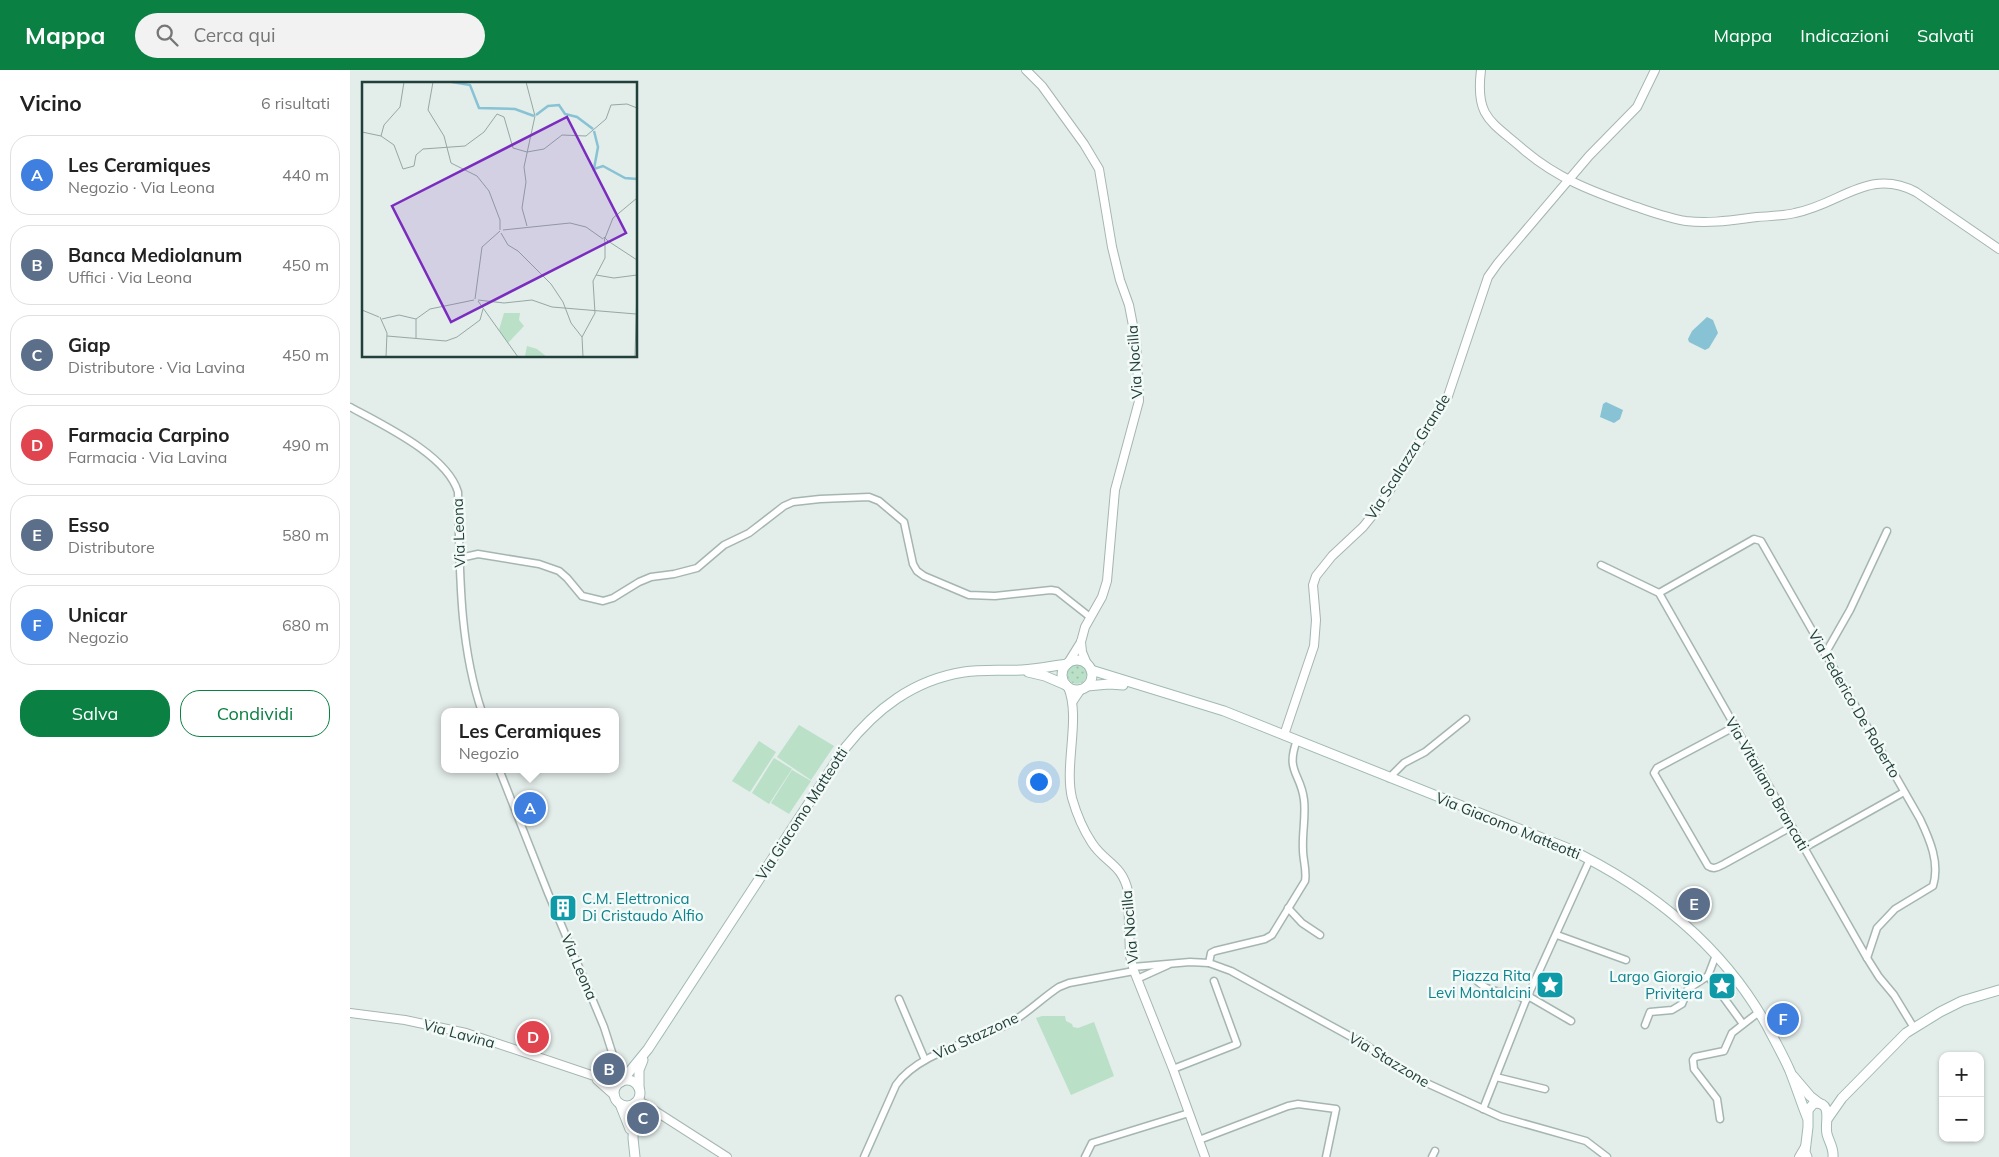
<!DOCTYPE html>
<html lang="it">
<meta charset="utf-8">
<style>
body{margin:0;font-family:Mulish,sans-serif;background:#f2f2f2;color:#222}
.controls{position:absolute;right:15px;bottom:15px;display:grid;overflow:hidden;border-radius:10px;box-shadow:0 1px 4px #0004}
.controls button{width:45px;height:45px;display:grid;place-items:center;padding:0;border:0;border-bottom:1px solid #e0e0e0;background:#fff;color:#222;font:25px sans-serif}
.you{position:absolute;left:688px;top:711px;width:18px;height:18px;margin:-12px;border:4px solid #fff;border-radius:50%;background:#1a73e8;box-shadow:0 0 0 8px #1a73e833}
.badge{display:grid;place-items:center;width:32px;height:32px;border-radius:50%;background:#0b8043;color:#fff;font-size:16px;font-weight:700}
.pin{position:absolute;translate:-50% -50%;border:2px solid #fff;box-shadow:0 1px 5px #0006}
.popup{position:absolute;left:91px;top:638px;width:178px;height:65px;box-sizing:border-box;display:grid;place-content:center;border-radius:10px;background:#fff;filter:drop-shadow(0 1px 4px #0005);font-size:16px;white-space:nowrap;color:#767676}
.popup b{font-size:19px;color:#222}
.popup::after{content:'';position:absolute;left:50%;top:100%;margin-left:-10px;border:10px solid transparent;border-top-color:#fff}
.list{margin:0;padding:0;list-style:none}
h2{display:flex;justify-content:space-between;align-items:center;height:65px;margin:0;padding:0 20px;font-size:21px}
h2 small{font-size:16px;font-weight:400;color:#767676}
.list li{display:grid;grid-template-columns:32px 1fr auto;gap:15px;align-items:center;box-sizing:border-box;height:80px;margin:0 10px 10px;padding:0 10px;border:1px solid #e0e0e0;border-radius:20px}
.list b{display:block;font-size:19px;white-space:nowrap}
.list p{margin:0;font-size:16px;white-space:nowrap;color:#767676}
.list em{font-size:16px;font-style:normal;color:#767676}
.actions{display:flex;gap:10px;padding:15px 20px}
.actions a{flex:1;padding:11px 0;border:1px solid #0b8043;border-radius:20px;text-align:center;font-size:18px;color:#0b8043}
.actions .main{background:#0b8043;color:#fff}
.icon{flex:none;width:28px;height:28px;fill:none;stroke:currentColor;stroke-width:2;stroke-linecap:round;stroke-linejoin:round}
.map{position:relative;flex:none;width:1649px;height:1087px;overflow:hidden}
header{display:flex;align-items:center;gap:30px;box-sizing:border-box;height:70px;padding:0 25px;background:#0b8043;color:#fff}
header strong{font-size:24px}
nav{display:flex;gap:28px;margin-inline-start:auto;font-size:18px}
.search{width:350px;height:45px;background:#f2f2f2;display:flex;align-items:center;gap:12px;box-sizing:border-box;padding:0 18px;border-radius:28px;color:#767676;font-size:19px}
main{display:flex}
aside{flex:1;background:#fff}
.map>svg:first-child{display:block}
.grass{fill:#bae0c8}
.garden{fill:url(#garden-dots)}
.water{fill:#88c2d5}
.lines{fill:none;stroke-linecap:round;stroke-linejoin:round}
.minor-casing{stroke:#a5b6b2;stroke-width:9}
.tertiary-casing{stroke:#a5b6b2;stroke-width:10}
.secondary-casing{stroke:#a0bab3;stroke-width:11}
.minor{stroke:#fff;stroke-width:6}
.tertiary{stroke:#fff;stroke-width:8}
.secondary{stroke:#fff;stroke-width:9}
.labels{text-anchor:middle;stroke-width:5;stroke-linejoin:round;paint-order:stroke}
.street-label{font-size:15px;fill:#21403a;stroke:#f3faf7}
.culture-label{font-size:15px;fill:#0d838f;stroke:#f3faf7;text-anchor:end}
.inset-river{fill:none;stroke:#88c2d5;stroke-width:2.5}
.inset-road{fill:none;stroke:#95a8a4;stroke-width:1}
.view{fill:#7b2cbf;fill-opacity:0.15;stroke:#7b2cbf;stroke-width:2.5}
.inset-edge{fill:none;stroke:#21403a;stroke-width:2.5}
</style>
<header>
<strong>Mappa</strong>
<div class="search"><svg class="icon" aria-label="search" viewBox="0 0 24 24"><circle cx="10" cy="10" r="6"/><path d="M15 15l6 6"/></svg>Cerca qui</div>
<nav><a>Mappa</a><a>Indicazioni</a><a>Salvati</a></nav>
</header>
<main>
<aside>
<h2>Vicino<small>6 risultati</small></h2>
<ul class="list">
<li><span class="badge" style="background:#3f7fe0">A</span><div><b>Les Ceramiques</b><p>Negozio · Via Leona</p></div><em>440 m</em></li>
<li><span class="badge" style="background:#5c6f8a">B</span><div><b>Banca Mediolanum</b><p>Uffici · Via Leona</p></div><em>450 m</em></li>
<li><span class="badge" style="background:#5c6f8a">C</span><div><b>Giap</b><p>Distributore · Via Lavina</p></div><em>450 m</em></li>
<li><span class="badge" style="background:#e0444e">D</span><div><b>Farmacia Carpino</b><p>Farmacia · Via Lavina</p></div><em>490 m</em></li>
<li><span class="badge" style="background:#5c6f8a">E</span><div><b>Esso</b><p>Distributore</p></div><em>580 m</em></li>
<li><span class="badge" style="background:#3f7fe0">F</span><div><b>Unicar</b><p>Negozio</p></div><em>680 m</em></li>
</ul>
<div class="actions"><a class="main">Salva</a><a>Condividi</a></div>
</aside>
<div class="map">
<svg width="1649" height="1087" viewBox="0 0 1649 1087">
<defs>
<pattern id="garden-dots" width="8" height="8" patternUnits="userSpaceOnUse" patternTransform="scale(1.25)"><rect width="8" height="8" fill="#bae0c8"/><path d="M2 2h.1M6 6h.1" fill="none" stroke="#a0c1ad" stroke-width="1.8" stroke-linecap="round"/></pattern>
</defs>
<rect width="100%" height="100%" fill="#e3edea"/>
<g class="grass">
<path d="M449,655l35,21 -23,34 -34,-23z"/>
<path d="M409,671l17,11 -26,40 -18,-11z"/>
<path d="M424,688l18,11 -23,35 -17,-11z"/>
<path d="M442,700l19,11 -22,33 -18,-11z"/>
<path d="M692,946h23l1,5 6,3 1,3 5,1 16,-6 20,54 -43,19 -35,-77z"/>
</g>
<circle class="garden" cx="727" cy="604" r="10"/>
<g class="water">
<path d="M1357,247l6,3 5,13 -9,15 -4,2 -16,-8 -1,-3 4,-8z"/>
<path d="M1256,332l17,8 -3,9 -6,4 -14,-6 3,-13z"/>
</g>
<g class="lines">
<defs>
<g id="minor">
<path d="M0,337c33,18 97,48 108,85 2,74 0,149 24,220"/>
<path d="M110,488l18,-4 61,10 20,7 8,7 15,18 21,5 10,-3 26,-16 12,-5 23,-3 23,-6 27,-23 25,-12 35,-27 9,-4 27,-3 49,-2 10,4 25,21 9,42 4,7 7,5 45,19 26,1 56,-6 6,1 33,26"/>
<path d="M1251,495l58,28 208,365 12,19 15,18 20,33"/>
<path d="M1309,523l95,-54 7,2 159,278c10,21 20,44 13,67l-38,23 -18,19 -10,30"/>
<path d="M1475,584l25,-44 37,-79"/>
<path d="M1384,657l-77,41 -3,5 54,93c6,4 10,1 16,-2l67,-37"/>
<path d="M149,699l49,124 56,134 15,47v9"/>
<path d="M1039,708l15,-15 21,-11 41,-33"/>
<path d="M1454,778l100,-56"/>
<path d="M938,838l14,15 18,12"/>
<path d="M1207,865l69,25"/>
<path d="M1366,885l-8,21 35,48"/>
<path d="M859,893l2,-10 4,-2 50,-12 7,-4 33,-54c2,-10 -2,-21 -2,-31 -1,-17 3,-34 1,-50 -3,-27 -19,-28 -7,-60"/>
<path d="M783,897l57,-5 19,1 22,8 135,74 43,30 92,42 85,24 21,16"/>
<path d="M1124,908c20,21 32,9 52,22"/>
<path d="M787,909l31,-14"/>
<path d="M1178,926l43,25"/>
<path d="M549,929l26,61"/>
<path d="M1295,955l5,-13 22,-2 10,-6 6,-15 20,-13"/>
<path d="M823,999l64,-25 -23,-63"/>
<path d="M1146,1007l49,12"/>
<path d="M1133,1039l43,-109 64,-141"/>
<path d="M1370,1049l-3,-20 -23,-30 -1,-9 2,-3 29,-6 8,-18 27,-21"/>
<path d="M849,1070l89,-34 10,-2 38,5 -10,48"/>
<path d="M514,1087l32,-72c23,-33 79,-43 114,-62 18,-10 32,-25 49,-36l10,-4 65,-12"/>
<path d="M735,1087l7,-14 97,-30"/>
<path d="M1082,1087l3,-6"/>
</g>
<g id="tertiary">
<path d="M676,0l16,16 42,58 15,25 13,78 8,33 9,25 7,36 3,60 -24,89 -8,91 -5,16 -17,30 -4,15 -13,21"/>
<path d="M1131,0c-6,48 10,51 43,80 33,28 67,41 107,55 18,6 36,13 55,16 24,3 47,-1 71,-4 13,-1 26,-1 38,-4 46,-9 74,-46 121,-21l83,57"/>
<path d="M731,572l1,10 5,12"/>
<path d="M718,617c13,31 -4,77 4,111 4,14 12,33 20,45 13,20 30,21 36,48l2,65 4,15 39,98 32,88"/>
<path d="M723,631l8,-12"/>
<path d="M934,665l30,-89 2,-26 -3,-35 3,-9 16,-20 31,-29 17,-21 68,-110 40,-119 10,-14 91,-107 48,-49 18,-37"/>
<path d="M0,943l55,7 61,13 152,51"/>
<path d="M247,1010l18,16"/>
<path d="M288,1030l89,57"/>
<path d="M1449,1087l7,-12"/>
</g>
<g id="secondary">
<circle cx="727" cy="605" r="15"/>
<path d="M741,600l133,41 343,137c81,39 154,96 199,176 8,15 17,31 24,47 6,15 11,31 17,46"/>
<path d="M678,602l17,4 21,9"/>
<path d="M737,616l22,-2 14,1"/>
<path d="M1443,1006l17,20 9,7"/>
<circle cx="277" cy="1023" r="13"/>
<path d="M271,1012l27,-33 197,-301c31,-39 68,-68 119,-76 19,-3 39,-1 58,-2 15,-1 30,-4 45,-6"/>
<path d="M289,1018v-18l4,-10"/>
<path d="M285,1033l-2,35 2,19"/>
<path d="M270,1034l10,25"/>
<path d="M1478,1048l14,-20 64,-65 34,-21 22,-11 37,-11"/>
<path d="M1457,1087l-2,-5 3,-25v-17l6,-7c20,-1 10,20 13,31 2,8 7,14 6,23"/>
</g>
</defs>
<use href="#minor" class="minor-casing"/>
<use href="#tertiary" class="tertiary-casing"/>
<use href="#secondary" class="secondary-casing"/>
<use href="#minor" class="minor"/>
<use href="#tertiary" class="tertiary"/>
<use href="#secondary" class="secondary"/>
</g>
<defs>
<symbol id="building-square" viewBox="-11 -11 22 22"><rect x="-9" y="-9" width="18" height="18" rx="4" fill="#0f9aa8" stroke="#f3faf7"/><path d="M-4-6H4V6H1V3H-1V6H-4ZM-2.5-4.3h1.7v1.8h-1.7ZM.8-4.3h1.7v1.8H.8ZM-2.5-1h1.7V.8h-1.7ZM.8-1h1.7V.8H.8Z" fill="#fff"/></symbol>
<symbol id="sight-square" viewBox="-11 -11 22 22"><rect x="-9" y="-9" width="18" height="18" rx="4" fill="#0f9aa8" stroke="#f3faf7"/><path d="M0-6L1.8-2.2L6-1.7L2.9 1.2L3.7 5.4L0 3.3L-3.7 5.4L-2.9 1.2L-6-1.7L-1.8-2.2Z" fill="#fff"/></symbol>
</defs>
<g fill-rule="evenodd">
<use href="#building-square" x="197" y="822" width="32" height="32"/>
<use href="#sight-square" x="1184" y="899" width="32" height="32"/>
<use href="#sight-square" x="1356" y="900" width="32" height="32"/>
</g>
<g class="labels">
<g class="street-label">
<text transform="translate(785 292) rotate(-94)" y="5">Via Nocilla</text>
<text transform="translate(1058 387) rotate(-58)" y="5">Via Scalazza Grande</text>
<text transform="translate(109 463) rotate(-92)" y="5">Via Leona</text>
<text transform="translate(1504 634) rotate(60)" y="5">Via Federico De Roberto</text>
<text transform="translate(1417 714) rotate(60)" y="5">Via Vitaliano Brancati</text>
<text transform="translate(452 744) rotate(-57)" y="5">Via Giacomo Matteotti</text>
<text transform="translate(1158 756) rotate(22)" y="5">Via Giacomo Matteotti</text>
<text transform="translate(780 857) rotate(-95)" y="5">Via Nocilla</text>
<text transform="translate(229 897) rotate(67)" y="5">Via Leona</text>
<text transform="translate(109 964) rotate(15)" y="5">Via Lavina</text>
<text transform="translate(626 966) rotate(-25)" y="5">Via Stazzone</text>
<text transform="translate(1039 990) rotate(31)" y="5">Via Stazzone</text>
</g>
<g class="culture-label">
<text x="232" y="834" text-anchor="start">C.M. Elettronica<tspan x="232" dy="17">Di Cristaudo Alfio</tspan></text>
<text x="1181" y="911">Piazza Rita<tspan x="1181" dy="17">Levi Montalcini</tspan></text>
<text x="1353" y="912">Largo Giorgio<tspan x="1353" dy="17">Privitera</tspan></text>
</g>
</g>
<g transform="translate(12 12)">
<rect width="275" height="275" fill="#e3edea"/>
<path d="M142,231h16l-1,7 5,6 -16,17 -9,-13z" fill="#bae0c8"/>
<path d="M165,264l10,3 10,8 -22,-1z" fill="#bae0c8"/>
<path class="inset-river" d="M90,0l18,3 9,23 36,1 19,7M174,33l12,-9 11,-1 6,9 12,3 16,12M232,49l4,16 -4,22 9,-3 22,12 12,1"/>
<path class="inset-road" d="M42,0l-4,25 -16,18 -3,11 13,9 9,24 11,-3 2,-11 7,-6 42,-3 19,-14 13,-18 7,3 9,31 14,4 17,-3 18,-14 24,1 20,-17 5,-14 16,-1 10,4M71,0l-5,28 16,26 7,27 26,13 12,15 11,29v10M164,0l9,34 -11,51 2,15 -4,26 5,18M0,50l19,4M141,148l67,-7 16,4 17,12M139,151l7,12 10,6 33,33 12,18 8,21 11,14M242,155l4,4v2h-3zM243,156l8,-20 24,-20M246,159l29,19M234,193l18,3 23,-3M113,217l7,-52 18,-16M116,218l26,3 28,-3 20,7 84,7M116,219l40,56M0,228l17,7M18,235l7,16 -1,24M20,237l17,-4 17,4M54,237l14,-10 44,-9M25,254l59,5 11,-4 23,-17 3,-11M54,257v-20M221,275l-1,-20 13,-24 -2,-32 12,-23v-13M273,275l2,-71"/>
<path class="view" d="M205,35l59,116 -175,89 -59,-116z"/>
<rect width="275" height="275" class="inset-edge"/>
</g>
</svg>
<div class="controls">
<button>+</button>
<button>−</button>
</div>
<div class="you"></div>
<div class="pin badge" style="left:180px;top:738px;background:#3f7fe0">A</div>
<div class="popup"><b>Les Ceramiques</b>Negozio</div>
<div class="pin badge" style="left:259px;top:999px;background:#5c6f8a">B</div>
<div class="pin badge" style="left:293px;top:1048px;background:#5c6f8a">C</div>
<div class="pin badge" style="left:183px;top:967px;background:#e0444e">D</div>
<div class="pin badge" style="left:1344px;top:834px;background:#5c6f8a">E</div>
<div class="pin badge" style="left:1433px;top:949px;background:#3f7fe0">F</div>
</div>
</main>
